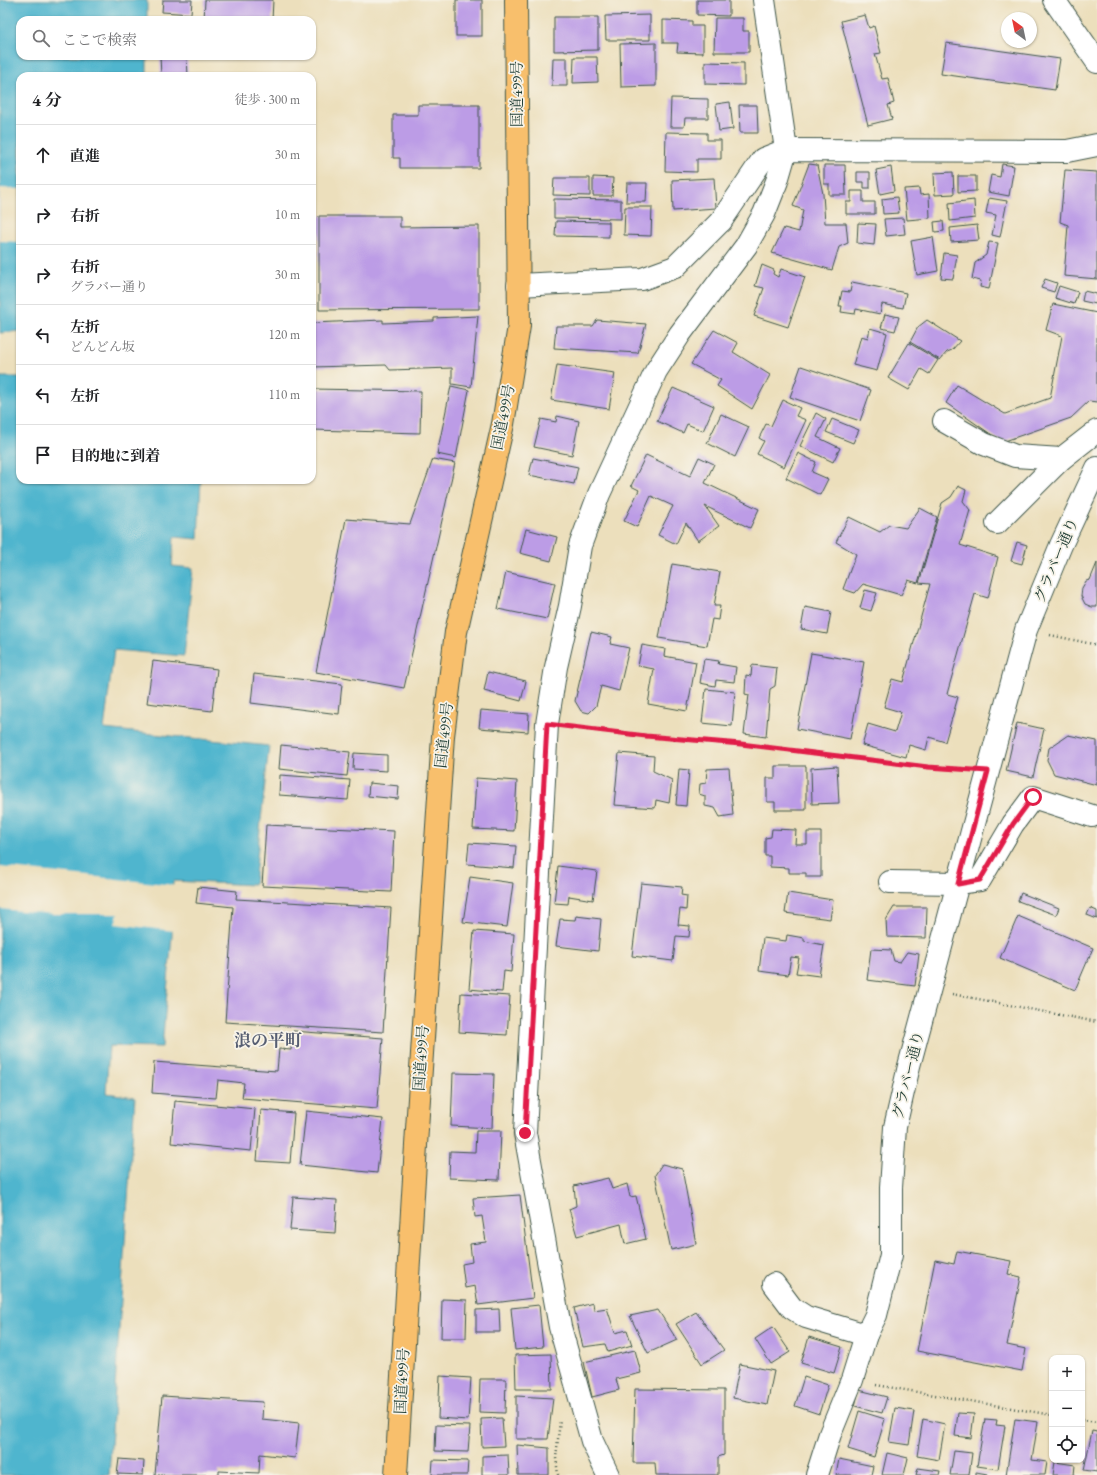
<!DOCTYPE html>
<html lang="ja">
<meta charset="utf-8">
<style>
body{margin:0;font-family:"EB Garamond","Noto Serif JP",serif;background:#f2f2f2;color:#202124}
.controls{position:absolute;right:12px;bottom:12px;display:grid;overflow:hidden;border-radius:8px;box-shadow:0 1px 3px #0004}
.controls button{width:36px;height:36px;display:grid;place-items:center;padding:0;border:0;border-bottom:1px solid #e0e0e0;background:#fff;color:#202124;font:20px sans-serif}
.compass{position:absolute;left:1001px;top:12px;width:36px;height:36px;border-radius:50%;background:#fff;box-shadow:0 1px 3px #0004;rotate:327deg}
.stop{position:absolute;width:12px;height:12px;margin:-9px;border:3px solid #e11d48;border-radius:50%;background:#fff}
.stop.end{background:#e11d48;border-color:#fff;box-shadow:0 1px 4px #0008}
.list{margin:0;padding:0;list-style:none}
h2{display:flex;justify-content:space-between;align-items:center;height:52px;margin:0;padding:0 16px;font-size:17px}
h2 small{font-size:13px;font-weight:400;color:#757577}
.list li{display:grid;grid-template-columns:26px 1fr auto;gap:12px;align-items:center;box-sizing:border-box;height:60px;padding:0 16px;border-top:1px solid #e0e0e0}
.list b{display:block;font-size:15px;white-space:nowrap}
.list p{margin:0;font-size:13px;white-space:nowrap;color:#757577}
.list em{font-size:13px;font-style:normal;color:#757577}
.icon{flex:none;width:22px;height:22px;fill:none;stroke:currentColor;stroke-width:2;stroke-linecap:round;stroke-linejoin:round}
.map{position:relative;flex:none;width:1097px;height:1475px;overflow:hidden}
.search{position:absolute;background:#fff;box-shadow:0 1px 3px #0004;left:16px;top:16px;width:300px;height:44px;display:flex;align-items:center;gap:10px;box-sizing:border-box;padding:0 14px;border-radius:12px;color:#757577;font-size:15px}
.panel{position:absolute;background:#fff;box-shadow:0 1px 3px #0004;left:16px;top:72px;width:300px;height:412px;border-radius:12px}
.map>svg:first-child{display:block}
.water{fill:#4fb5ce;stroke:#377981}
.pier{fill:#ecdfbc}
.building{fill:#bc9ce6}
.lines{fill:none;stroke-linecap:round;stroke-linejoin:round}
.minor-casing{stroke:#3e5548;stroke-width:24}
.tertiary-casing{stroke:#3e5548;stroke-width:24}
.trunk-casing{stroke:#3e5548;stroke-width:24}
.path{stroke:#3e5548;stroke-width:2.5;stroke-dasharray:1 3;stroke-linecap:butt}
.minor{stroke:#fff;stroke-width:22}
.tertiary{stroke:#fff;stroke-width:22}
.trunk{stroke:#f8bf6c;stroke-width:22}
.route{stroke:#e11d48;stroke-width:5}
.labels{text-anchor:middle;stroke-width:3.5;stroke-linejoin:round;paint-order:stroke}
.street-label{font-size:15px;fill:#1f3d34;stroke:#f7f3e8}
.quarter-label{font-size:17px;font-weight:bold;fill:#565e72;stroke:#f7f3e8}
</style>
<div class="map">
<svg width="1097" height="1475" viewBox="0 0 1097 1475">
<rect width="100%" height="100%" fill="#f7f3e8"/>
<filter id="ink" filterUnits="userSpaceOnUse"><feTurbulence type="fractalNoise" baseFrequency=".025" numOctaves="2"/><feDisplacementMap in="SourceGraphic" scale="8" xChannelSelector="R" yChannelSelector="G"/><feConvolveMatrix kernelMatrix="1 2 1 2 8 2 1 2 1" color-interpolation-filters="sRGB"/></filter>
<filter id="wash" filterUnits="userSpaceOnUse"><feTurbulence type="fractalNoise" baseFrequency=".012" numOctaves="4" result="noise"/><feDisplacementMap in="SourceGraphic" scale="16" xChannelSelector="R" yChannelSelector="G"/><feGaussianBlur stdDeviation="0.9" result="paint"/><feColorMatrix in="noise" values="0 0 0 0 0 0 0 0 0 0 0 0 0 0 0 0 0 1.4 0 .05"/><feComposite in="paint" operator="in"/></filter>
<g filter="url(#wash)">
<rect width="100%" height="100%" fill="#ecdfbc"/>
<g class="water">
<path d="M0,0h147v20h-127v36h127v20h-127v255l-20,2z"/>
<path d="M0,377h20v103h181l-3,59 -24,-2 -2,29 21,2 -9,88 -70,-6 -10,79 165,17 -15,139 -81,-4 -1,55 -10,111 -53,-1 -3,47 29,4 -26,378h-109z"/>
</g>
<g class="pier">
<path d="M0,188l20,1v53l-20,-1z"/>
<path d="M0,867l175,18 -1,46 -59,-7 3,-10h-65l-53,-5z"/>
</g>
<g id="blocks">
<g class="building">
<path d="M163,0h29l-1,14 -29,-2z"/>
<path d="M205,0h68l-1,20h-68z"/>
<rect x="456" y="0" width="26" height="36"/>
<path d="M697,0h32v16l-32,-1z"/>
<path d="M650,15v25h-44l-1,-24z"/>
<path d="M865,15l4,13 5,-2 7,27 -6,1 7,25 6,-1 6,25 -6,2 4,14 -24,6 -27,-104z"/>
<path d="M554,17h44v33l-44,1z"/>
<rect x="188" y="18" width="8" height="2"/>
<path d="M715,18h28v13h6v21h-35z"/>
<path d="M663,20l29,1v5h11v27l-26,-1 1,-9h-15z"/>
<path d="M656,43v43l-35,1 -1,-43z"/>
<path d="M946,43l114,16 -5,31 -114,-16z"/>
<path d="M160,56h27l1,20h-27z"/>
<path d="M574,57h23l1,25 -25,1z"/>
<path d="M553,58h14v28h-15z"/>
<path d="M705,62l39,1v22l-39,-1z"/>
<path d="M671,98l37,1v19h-23l-1,9h-14z"/>
<path d="M730,102l3,27 -14,2 -3,-27z"/>
<path d="M418,105h61v63h-79v-10h-7v-43h25z"/>
<path d="M739,105h18l1,28h-18z"/>
<path d="M666,132l41,1v7h14v19h-24v13l-32,-1z"/>
<path d="M809,164l8,1 6,29 2,29h21l2,20 -9,4 -7,23 -60,-17 12,-25 15,4 4,-22 -10,-4z"/>
<path d="M1002,164l12,2 -5,30 -21,-4 3,-17 9,2z"/>
<path d="M824,165h21l1,30h-17v-11h-5z"/>
<path d="M891,167l3,24 -14,3 -4,-24z"/>
<path d="M1065,170l32,2v107l-33,-3 4,-51 -8,-3z"/>
<path d="M857,172h13v16h-6v-6h-7z"/>
<path d="M953,172l1,22 -19,1 -1,-22z"/>
<path d="M958,176h18v15l-18,1z"/>
<path d="M593,177l20,1 -1,18h-19z"/>
<path d="M554,178h36v18l-37,-1z"/>
<path d="M714,178l2,30 -43,3 -1,-31z"/>
<path d="M627,183h20l-1,19h-20z"/>
<path d="M919,188l1,7 9,-1 1,24 -23,2 -3,-31z"/>
<path d="M851,191h12v11h12v12h-29v-12h5z"/>
<path d="M897,197l2,16 -16,1 -1,-15z"/>
<path d="M989,198l18,3 -7,36 -8,-2 4,-20 -10,-2z"/>
<path d="M554,199l67,1v19l-67,-1z"/>
<path d="M974,200l1,18 -25,3 -1,-18z"/>
<path d="M625,207h27l-1,29 -27,-1z"/>
<path d="M319,216h81v11l79,-1v83l-160,1z"/>
<path d="M903,218l2,16 -19,2 -2,-17z"/>
<path d="M556,221l53,1v15l-54,-1z"/>
<path d="M943,221l1,10 -9,1 -1,-10z"/>
<path d="M858,223l18,1 -2,21 -17,-2z"/>
<path d="M977,225l2,15 -28,2 -1,-14z"/>
<path d="M933,237l5,34 -21,4 -6,-34z"/>
<path d="M989,242l9,1 -9,46 -9,-2 1,-6 -9,-2 3,-16 11,-8z"/>
<path d="M944,253l13,2 -4,24 -12,-1z"/>
<path d="M762,265l12,5 -1,4 5,3 3,-8 24,8 -17,50 -34,-11 10,-28 -9,-2z"/>
<path d="M1045,279l12,4 -3,9 -13,-4z"/>
<path d="M852,282l54,11 -3,15 -21,-4 -2,10 -24,-5 -1,5 -14,-2 1,-6h-3l3,-15 8,1z"/>
<path d="M1059,286l19,6 -4,12 -19,-6z"/>
<path d="M1084,291l13,3 -1,10 -14,-3z"/>
<path d="M1053,304l44,9v89l-8,-1 -18,17 -69,24 -56,-39 11,-18 48,29 45,-16 12,-62 -16,-6z"/>
<path d="M885,314l14,3 -4,14 -14,-3z"/>
<path d="M478,316l-7,71 -19,-3v-16l-62,2 -4,-5 -74,2v-44l71,-3v3l51,-2v-3z"/>
<path d="M597,320l49,4 -8,29 -84,-5 2,-22h37z"/>
<path d="M927,320l33,21 -8,9 -5,2 -7,8 -30,-18 8,-15z"/>
<path d="M870,328l17,5 -10,38 -24,-6 8,-29 7,2z"/>
<path d="M714,330l24,13 -5,9 37,23 -18,34 -35,-23 4,-6 -30,-16z"/>
<path d="M909,343l29,17 -9,14 -8,-5 -12,21 -21,-12z"/>
<path d="M557,365l58,8 -6,36 -58,-9z"/>
<path d="M801,366l70,24 -11,31 -70,-24z"/>
<path d="M451,386l18,4 -13,68 -19,-4z"/>
<path d="M673,388l41,18 -11,25 -16,-7 -4,9 -26,-12z"/>
<path d="M312,389l109,2 -1,42 -108,-3z"/>
<path d="M783,400l17,8 -4,8 10,4 -22,47 -27,-13 7,-13 -5,-3 7,-14 5,2z"/>
<path d="M816,413l10,6 -9,18 23,11 -7,14 -33,-16z"/>
<path d="M721,414l28,13 -14,30 -28,-14z"/>
<path d="M557,416l22,5 -7,34 -38,-8 7,-28 15,3z"/>
<path d="M832,419l27,11 -6,13 -27,-11z"/>
<path d="M798,453l18,9 -4,10 16,7 -8,16 -34,-17z"/>
<path d="M646,455l44,21 9,-19 15,7 -9,19 54,26 -9,19 -45,-22 14,20 -21,15 -12,-18 -10,21 -18,-9 15,-29 -22,-10 -14,31 -13,-6 15,-31 -8,-4z"/>
<path d="M533,458l45,9 -4,17 -45,-9z"/>
<path d="M433,459l22,4 -51,225 -88,-16 30,-153 64,5z"/>
<path d="M958,486l8,4 -3,11 7,9 -10,35 38,12 -10,41 -13,-4 -28,100 11,3 -13,45 -16,-5 -3,13 -17,-5 -3,12 -44,-12 6,-21 27,8 6,-20 -17,-5 8,-28 11,3 27,-98 -11,-1 23,-80 9,-6z"/>
<path d="M920,508l17,9 -19,66 -10,-3 -7,15 -38,-11 -8,9 -12,-4 13,-35 -20,-12 13,-25 31,15 9,-7 17,3z"/>
<path d="M526,529l31,8 -6,24 -31,-8z"/>
<path d="M1017,542l10,3 -5,19 -11,-3z"/>
<path d="M1097,563v44h-5l-7,-3 -4,-8 1,-8 4,-7 4,-1z"/>
<path d="M672,564l48,8 -6,34h6l-2,14 -6,-1 -5,27 -48,-8z"/>
<path d="M506,572l49,11 -8,36 -49,-10z"/>
<path d="M865,590l12,3 -6,18 -11,-3z"/>
<path d="M805,607l26,5 -4,22 -26,-5z"/>
<path d="M591,632l21,5 -2,7 19,4 -10,43 -18,-5 -5,20 -7,7 -8,-2 -6,-10z"/>
<path d="M642,645l23,4 -1,7 32,6 -9,49 -39,-7 6,-35 -16,-3z"/>
<path d="M811,653l53,9 -14,77 -53,-10z"/>
<path d="M704,659l15,2 -1,3 18,3 -2,15 -18,-2 -1,6 -15,-3z"/>
<path d="M153,661l64,8 -5,42 -65,-8z"/>
<path d="M752,665l25,3 -2,18 -5,3 -4,48 -22,-3 5,-39 -4,-1 1,-19 5,1z"/>
<path d="M488,672l38,9 -5,20 -37,-10z"/>
<path d="M254,674l88,10 -3,30 -88,-11z"/>
<path d="M706,689l29,3 -3,34 -30,-3z"/>
<path d="M481,710l48,4 -1,18 -49,-4z"/>
<path d="M1017,723l27,6 -11,48 -27,-6z"/>
<path d="M1068,735l29,6v44l-43,-11 -7,-14 2,-12z"/>
<path d="M281,745l69,7 -3,24 -68,-7z"/>
<path d="M354,753l33,2v16l-34,-2z"/>
<path d="M619,753l35,3 -1,15 19,9 -3,23 -13,-3 -1,8 -41,-3z"/>
<path d="M775,766h31v44h-31v-8h-8v-24h8z"/>
<path d="M837,766l2,37 -27,1 -1,-36z"/>
<path d="M729,768l4,47 -13,2 -5,-9 -10,-2v-10l-6,-2 1,-10 6,-1 1,-14z"/>
<path d="M679,769l10,1 -3,36 -10,-1z"/>
<path d="M280,775l70,5 -2,20 -69,-5z"/>
<path d="M476,778l41,3 -3,50 -41,-2z"/>
<path d="M369,783l30,3 -1,13 -30,-3z"/>
<path d="M266,825l128,6 -3,61 -129,-6z"/>
<path d="M772,829l24,1 -1,14h12v-12h14v45h-15v-4h-17v-5l-19,-1v-11h-5v-18l6,-1z"/>
<path d="M469,843l47,3 -2,22 -47,-4z"/>
<path d="M558,866l39,5 -4,29 -24,-4 -1,8 -14,-1z"/>
<path d="M470,877l43,6 -6,44 -44,-5z"/>
<path d="M641,883l41,4 -1,8 6,1 -1,14 -6,-1 -2,16 12,1 -1,11 -13,-1 -3,25 -41,-5z"/>
<path d="M198,887l39,4 -1,8 155,9 -8,124 -158,-10 8,-115 -37,-4z"/>
<path d="M788,893l45,7 -3,19 -45,-6z"/>
<path d="M1021,893l38,15 -3,7 -38,-14z"/>
<path d="M894,907h33l-1,31 -39,-1 -1,-17z"/>
<path d="M1090,908l7,3v8l-10,-4z"/>
<path d="M576,916l25,3 -3,32 -42,-5 4,-27 15,1z"/>
<path d="M1018,916l75,32 -18,42 -75,-32z"/>
<path d="M474,931l40,3 -3,38 -7,-1 -2,21 -33,-3z"/>
<path d="M787,935l17,3v3l20,4 -5,31 -23,-3 3,-15 -8,-1 -3,18 -29,-4 4,-33 23,3z"/>
<path d="M871,949l20,1 3,11 6,1 7,-10 12,2 -4,32 -48,-6z"/>
<path d="M461,993l49,3 -3,39 -48,-3z"/>
<path d="M293,1031l90,7 -6,71 -135,-11 2,-15 -26,-3 -2,18 -64,-5 2,-31 123,9 2,-22 12,1z"/>
<path d="M453,1073l41,1 -2,54 -41,-2z"/>
<path d="M175,1101l80,8 -4,42 -80,-8z"/>
<path d="M261,1110l33,3 -4,50 -33,-2z"/>
<path d="M306,1111l77,8 -6,54 -77,-8z"/>
<path d="M476,1131h25l-2,49 -50,-2 1,-27 25,1z"/>
<path d="M662,1164l20,5 14,75 -25,6 -16,-75z"/>
<path d="M608,1178l4,11 15,-5 3,13 6,-1 10,43 -21,5 -4,-20 -44,12 -8,-27 7,-3 -2,-20z"/>
<path d="M520,1195l13,103 -55,7 -3,-19 -10,2 -3,-24 10,-2 -2,-18 16,-2 -4,-26 -7,1 -2,-19z"/>
<path d="M293,1197l44,3 -2,33 -45,-3z"/>
<path d="M957,1251l54,10 -3,13 13,3 -14,68 19,4 -4,22 -105,-20 18,-91 19,4z"/>
<path d="M442,1299l25,1 -1,38h-25z"/>
<path d="M593,1303l1,7 13,-2 8,25 12,-3 5,15 -24,7 -3,-8 -22,3 -9,-39z"/>
<path d="M539,1305l4,42 -28,3 -4,-42z"/>
<path d="M499,1309l1,23h-24v-22z"/>
<path d="M658,1310l19,30 -29,13 -18,-37z"/>
<path d="M696,1312l28,38 -22,14 -26,-40z"/>
<path d="M773,1327l17,25 -19,12 -16,-25z"/>
<path d="M809,1337l33,10 -8,26 -33,-10z"/>
<path d="M635,1350l6,23 -25,6 3,11 -27,7 -8,-35z"/>
<path d="M551,1354l1,35h-36l-1,-34z"/>
<path d="M740,1364l34,7 -7,34 -34,-7z"/>
<path d="M440,1376l31,2 -3,42 -30,-2z"/>
<path d="M804,1377l24,8 -9,29 -24,-8z"/>
<path d="M480,1379h26l-1,34 -26,-1z"/>
<path d="M635,1389l89,1v65l-6,2v18h-62l-1,-12h-22z"/>
<path d="M859,1390l28,7 -5,16 -27,-7z"/>
<path d="M162,1396l101,6 -1,17 37,4 -4,35 -35,-4 -1,19 -40,-2v4h-64z"/>
<path d="M516,1396l37,2 -5,41h-32z"/>
<path d="M895,1408l19,3 -5,34 -20,-3z"/>
<path d="M859,1411l26,8 -11,38 -26,-8z"/>
<path d="M958,1413l16,1 -3,24 -16,-2z"/>
<path d="M502,1418l2,28 -22,1 -1,-28z"/>
<path d="M923,1419l22,5 -6,36 -22,-4z"/>
<path d="M985,1419l12,1 -1,5 9,1 -7,43 -21,-3z"/>
<path d="M1015,1419l23,3 -6,38 15,2 -2,13h-39z"/>
<path d="M436,1425l34,1 -2,26 -33,-1z"/>
<path d="M1092,1431l5,1v40l-13,-2z"/>
<path d="M517,1445l32,3v27h-31z"/>
<path d="M954,1451l18,2 -3,22h-19z"/>
<path d="M887,1453l21,5 -4,17h-22z"/>
<path d="M508,1455l1,20h-27v-19z"/>
<path d="M119,1459l25,2 -1,14 -26,-1z"/>
<path d="M839,1459l34,7 -2,9h-35z"/>
<path d="M433,1460l35,1 -1,14h-35z"/>
<path d="M1055,1462l20,3 -1,10h-21z"/>
<path d="M918,1468l22,3 -1,4h-23z"/>
<path d="M976,1472l12,2v1h-12z"/>
</g>
</g>
</g>
<g filter="url(#ink)">
<use href="#blocks" fill-opacity="0" stroke="#3e5548" stroke-width="1"/>
<g class="lines">
<defs>
<g id="minor">
<path d="M1054,0l43,62"/>
<path d="M721,221l42,-62 23,-9 281,1 30,-6"/>
<path d="M944,421l40,23 31,12 46,3"/>
<path d="M997,523l64,-64 36,-28"/>
<path d="M890,882l68,1 22,-3 33,-56 20,-27 59,19"/>
<path d="M774,1284l18,24 14,9 60,18"/>
<path d="M608,1475l-16,-34 -32,-114 -35,-194 22,-409 9,-57 14,-61 10,-60 19,-52 57,-123 24,-37 66,-88 18,-32 13,-33 9,-31 -22,-150"/>
<path d="M817,1475l13,-41 22,-54 14,-45 10,-20 15,-60v-67l4,-61 14,-61 117,-436 35,-85 36,-77"/>
</g>
<path id="tertiary" d="M518,285l124,-6 33,-12 46,-46"/>
<path id="trunk" d="M396,1475l21,-346 26,-393 13,-104 47,-208 16,-98 -3,-326"/>
</defs>
<use href="#minor" class="minor-casing"/>
<use href="#tertiary" class="tertiary-casing"/>
<use href="#trunk" class="trunk-casing"/>
<g class="path">
<path d="M1050,635l47,10"/>
<path d="M571,727l75,9 95,8 187,23 36,2"/>
<path d="M952,994l145,28"/>
<path d="M876,1385l176,30"/>
<path d="M1082,1420l15,2"/>
<path d="M558,1475l-2,-17 4,-38"/>
</g>
<use href="#minor" class="minor"/>
<use href="#tertiary" class="tertiary"/>
<use href="#trunk" class="trunk"/>
</g>
</g>
<g class="lines" filter="url(#ink)">
<path class="route" d="M525,1133l22,-409 99,12 95,8 187,23 60,4 -30,113 22,-4 33,-56 20,-27"/>
</g>
<g class="labels">
<g class="street-label">
<text transform="translate(517 94) rotate(-90)" y="5">国道499号</text>
<text transform="translate(503 417) rotate(-79)" y="5">国道499号</text>
<text transform="translate(1056 560) rotate(-67)" y="5">グラバー通り</text>
<text transform="translate(444 735) rotate(-84)" y="5">国道499号</text>
<text transform="translate(421 1058) rotate(-86)" y="5">国道499号</text>
<text transform="translate(908 1075) rotate(-76)" y="5">グラバー通り</text>
<text transform="translate(402 1381) rotate(-87)" y="5">国道499号</text>
</g>
<g class="quarter-label">
<text x="268" y="1046">浪の平町</text>
</g>
</g>
</svg>
<div class="controls">
<button>+</button>
<button>−</button>
<button><svg class="icon" aria-label="locate" viewBox="0 0 24 24"><circle cx="12" cy="12" r="6"/><path d="M12 2v4M12 18v4M2 12h4M18 12h4"/></svg></button>
</div>
<svg class="compass" viewBox="-18 -18 36 36"><path d="M0-13l5 13h-10z" fill="#e53935"/><path d="M0 13l5-13h-10z" fill="#757577"/></svg>
<div class="stop" style="left:1033px;top:797px"></div>
<div class="stop end" style="left:525px;top:1133px"></div>
<div class="search"><svg class="icon" aria-label="search" viewBox="0 0 24 24"><circle cx="10" cy="10" r="6"/><path d="M15 15l6 6"/></svg>ここで検索</div>
<section class="panel">
<h2>4 分<small>徒歩 · 300 m</small></h2>
<ul class="list">
<li><svg class="icon" aria-label="ahead" viewBox="0 0 24 24"><path d="M12 20V5M6 11l6-6 6 6"/></svg><div><b>直進</b></div><em>30 m</em></li>
<li><svg class="icon" aria-label="right" viewBox="0 0 24 24"><path d="M7 20v-9h11M14 6l5 5-5 5"/></svg><div><b>右折</b></div><em>10 m</em></li>
<li><svg class="icon" aria-label="right" viewBox="0 0 24 24"><path d="M7 20v-9h11M14 6l5 5-5 5"/></svg><div><b>右折</b><p>グラバー通り</p></div><em>30 m</em></li>
<li><svg class="icon" aria-label="left" viewBox="0 0 24 24"><path d="M17 20v-9H6M10 6l-5 5 5 5"/></svg><div><b>左折</b><p>どんどん坂</p></div><em>120 m</em></li>
<li><svg class="icon" aria-label="left" viewBox="0 0 24 24"><path d="M17 20v-9H6M10 6l-5 5 5 5"/></svg><div><b>左折</b></div><em>110 m</em></li>
<li><svg class="icon" aria-label="arrive" viewBox="0 0 24 24"><path d="M6 21V4h12l-3 4 3 4H6"/></svg><div><b>目的地に到着</b></div></li>
</ul>
</section>
</div>
